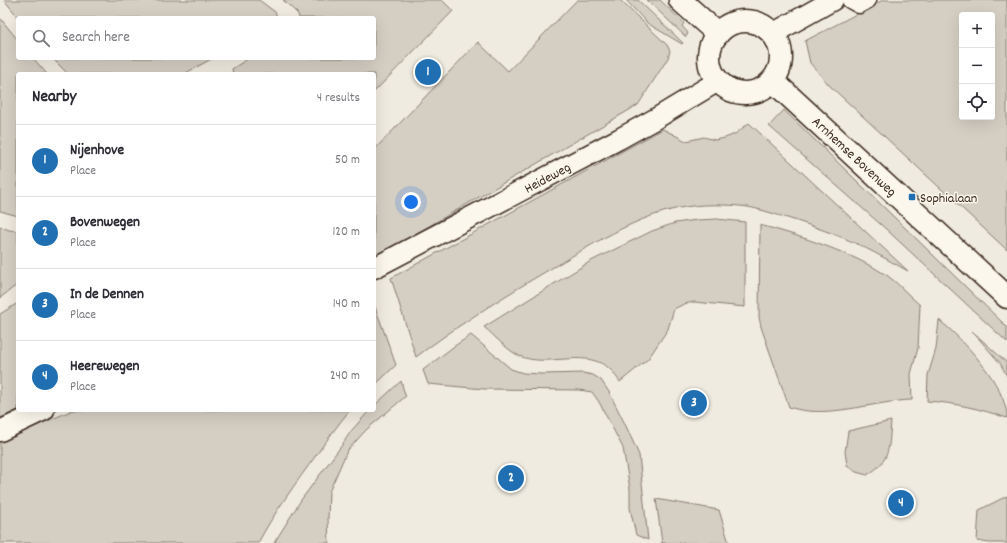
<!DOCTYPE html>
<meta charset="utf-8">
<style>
body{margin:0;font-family:Dekko,sans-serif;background:#f7f7f7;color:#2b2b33}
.controls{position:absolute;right:12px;top:12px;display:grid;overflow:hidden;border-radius:4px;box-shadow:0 4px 16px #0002}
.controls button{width:36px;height:36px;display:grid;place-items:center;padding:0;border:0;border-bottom:1px solid #e1e1e2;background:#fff;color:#2b2b33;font:20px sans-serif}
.you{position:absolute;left:411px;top:202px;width:14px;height:14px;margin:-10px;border:3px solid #fff;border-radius:50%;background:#1a73e8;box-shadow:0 0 0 6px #1a73e833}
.badge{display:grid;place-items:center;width:26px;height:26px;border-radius:50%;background:#1f6fb2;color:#fff;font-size:13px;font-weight:700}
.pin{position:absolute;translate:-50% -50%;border:2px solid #fff;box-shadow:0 1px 4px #0006}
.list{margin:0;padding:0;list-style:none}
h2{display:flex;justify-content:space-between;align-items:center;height:52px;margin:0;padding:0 16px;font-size:17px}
h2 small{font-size:13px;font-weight:400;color:#7c7c81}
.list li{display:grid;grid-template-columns:26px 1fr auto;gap:12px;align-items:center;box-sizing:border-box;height:72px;padding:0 16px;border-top:1px solid #e1e1e2}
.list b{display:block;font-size:15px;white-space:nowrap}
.list p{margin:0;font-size:13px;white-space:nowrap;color:#7c7c81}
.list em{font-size:13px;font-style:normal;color:#7c7c81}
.icon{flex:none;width:22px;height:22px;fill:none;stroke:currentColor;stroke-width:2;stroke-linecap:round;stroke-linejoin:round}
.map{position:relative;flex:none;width:1007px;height:543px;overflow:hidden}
.search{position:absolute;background:#fff;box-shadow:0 4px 16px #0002;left:16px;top:16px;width:360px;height:44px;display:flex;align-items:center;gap:10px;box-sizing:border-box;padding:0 14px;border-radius:4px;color:#7c7c81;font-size:15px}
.panel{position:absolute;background:#fff;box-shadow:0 4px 16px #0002;left:16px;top:72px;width:360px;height:340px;border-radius:4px}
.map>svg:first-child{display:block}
.green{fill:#d5cec3;stroke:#887c70;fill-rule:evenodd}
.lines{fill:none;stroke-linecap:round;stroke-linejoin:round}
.minor-casing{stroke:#3b2a1e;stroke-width:19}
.tertiary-casing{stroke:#3b2a1e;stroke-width:23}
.secondary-casing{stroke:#3b2a1e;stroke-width:25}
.minor{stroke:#fbf7ec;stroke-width:16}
.tertiary{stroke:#fbf7ec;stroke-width:20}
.secondary{stroke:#fbf7ec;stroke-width:22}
.poi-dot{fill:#1f6fb2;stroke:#fbf7ec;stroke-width:1.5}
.labels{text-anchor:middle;stroke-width:3;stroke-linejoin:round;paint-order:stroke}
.street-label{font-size:14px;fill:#3b2a1e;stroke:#fbf7ec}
.poi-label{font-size:14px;fill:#3b2a1e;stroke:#fbf7ec;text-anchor:start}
</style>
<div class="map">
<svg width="1007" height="543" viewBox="0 0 1007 543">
<rect width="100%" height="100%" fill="#f0ebe0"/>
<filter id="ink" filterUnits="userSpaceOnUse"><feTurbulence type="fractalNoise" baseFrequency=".025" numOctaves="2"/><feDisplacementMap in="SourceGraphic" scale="8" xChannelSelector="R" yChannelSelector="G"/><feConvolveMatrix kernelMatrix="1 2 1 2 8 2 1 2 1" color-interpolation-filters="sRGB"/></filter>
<g filter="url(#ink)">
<g class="green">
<path d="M4,0h255l16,12 3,6h-259z"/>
<path d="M283,0h159l11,11 -79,81v-18h-141l-1,-5 17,-11h125v-40h-75l-1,-4z"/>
<path d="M577,0h43l47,45 3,6 -2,7 -30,47 -264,153v-108l104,-108 30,29z"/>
<path d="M626,0h12l45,43 -1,1 -35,-21z"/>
<path d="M647,0h13l24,23 -2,3 6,7 -2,4z"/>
<path d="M883,0h124v250l-178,-165 -19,-22 -5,-22zM962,15h30v102h-30z"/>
<path d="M0,18l18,22v18h15l14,16h-29v142l-18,-5z"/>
<path d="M52,58h161l-29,16h-116z"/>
<path d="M784,110l223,217v15l-120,-112 -118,-104z"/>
<path d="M749,123l159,148c-22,-12 -44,-25 -67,-34 -20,-8 -40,-15 -60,-21 -13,-4 -28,-9 -41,-10 -23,-2 -47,-2 -69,4 -40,10 -78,34 -114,55 -48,28 -96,58 -141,92l-25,-79 272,-149 23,12 18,-4 11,3 10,-2 10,-4z"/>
<path d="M717,219l28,3v85l-51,-5 -10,2 -10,5 -6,20 -20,30 -28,23c-3,-4 -6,-9 -9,-12 -23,-22 -59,-4 -86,-12 -14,-3 -30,-22 -41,-31l107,-66 61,-30 23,-8 22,-3z"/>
<path d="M760,225c41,11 93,28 128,51 11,8 21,20 32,29l-2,43 -7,26 1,26c-38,1 -86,20 -123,7l-28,-80 -2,-10z"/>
<path d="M0,226l9,4 9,1v53l-18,14z"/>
<path d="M18,303v107l-18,8v-104z"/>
<path d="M374,304l22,61 -22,21z"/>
<path d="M939,320c24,19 68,66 68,98 -26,-9 -52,-15 -80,-17l1,-26 8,-26z"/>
<path d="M972,331l35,32v13l-7,-13z"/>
<path d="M471,335l40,34 12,4 19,1 41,-1 10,2 8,5 8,12 16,32 14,31 9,85 -12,-5 -6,-27v-19l-7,-41 -24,-46 -7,-10 -13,-2 -95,-1 -56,-5 -5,-14 30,-23z"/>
<path d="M401,381l4,14 1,1 -40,34 -19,21 -18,41 -1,27 1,24h-55l27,-43 41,-55 9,-14 18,-20 5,-1v-4z"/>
<path d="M73,410h277c-12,14 -22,29 -33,44 -21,29 -42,57 -59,89h-258v-101l12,-6z"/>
<path d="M891,421c-2,26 0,40 -24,54l-11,-3 -9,-7 -2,-13 3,-21z"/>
<path d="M1007,496v47h-18l-12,-2 2,-31z"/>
<path d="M656,499l63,11 10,33h-67z"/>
</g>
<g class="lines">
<defs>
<path id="minor" d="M850,0l9,5 9,-5"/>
<g id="tertiary">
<path d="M772,34l61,-34"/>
<path d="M374,268l245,-129 36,-20 63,-38"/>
<path d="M0,431l44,-21"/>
</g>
<g id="secondary">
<path d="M680,0l38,34"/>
<circle cx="745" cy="57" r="36"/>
<path d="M773,81l234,216"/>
</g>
</defs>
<use href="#minor" class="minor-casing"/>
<use href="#tertiary" class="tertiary-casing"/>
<use href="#secondary" class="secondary-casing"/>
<use href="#minor" class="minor"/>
<use href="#tertiary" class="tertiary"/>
<use href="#secondary" class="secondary"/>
</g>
</g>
<rect class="poi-dot" x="908" y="193" width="8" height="8" rx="2"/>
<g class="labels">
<g class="street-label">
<text transform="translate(855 156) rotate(43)" y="5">Arnhemse Bovenweg</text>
<text transform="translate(547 177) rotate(-28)" y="5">Heideweg</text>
</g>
<g class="poi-label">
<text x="920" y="202">Sophialaan</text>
</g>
</g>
</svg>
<div class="controls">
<button>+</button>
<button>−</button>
<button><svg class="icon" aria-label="locate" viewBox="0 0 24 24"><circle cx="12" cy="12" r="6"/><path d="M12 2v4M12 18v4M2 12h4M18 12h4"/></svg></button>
</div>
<div class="you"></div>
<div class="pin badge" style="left:428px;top:72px">1</div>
<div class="pin badge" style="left:511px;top:478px">2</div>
<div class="pin badge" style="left:694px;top:403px">3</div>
<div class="pin badge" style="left:901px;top:503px">4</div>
<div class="search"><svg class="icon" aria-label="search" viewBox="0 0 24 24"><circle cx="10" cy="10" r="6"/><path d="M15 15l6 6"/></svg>Search here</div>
<section class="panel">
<h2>Nearby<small>4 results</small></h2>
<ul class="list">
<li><span class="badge">1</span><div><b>Nijenhove</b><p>Place</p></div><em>50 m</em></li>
<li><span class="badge">2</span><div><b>Bovenwegen</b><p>Place</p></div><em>120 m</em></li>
<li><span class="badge">3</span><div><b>In de Dennen</b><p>Place</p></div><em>140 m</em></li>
<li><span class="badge">4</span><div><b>Heerewegen</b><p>Place</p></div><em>240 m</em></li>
</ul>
</section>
</div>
